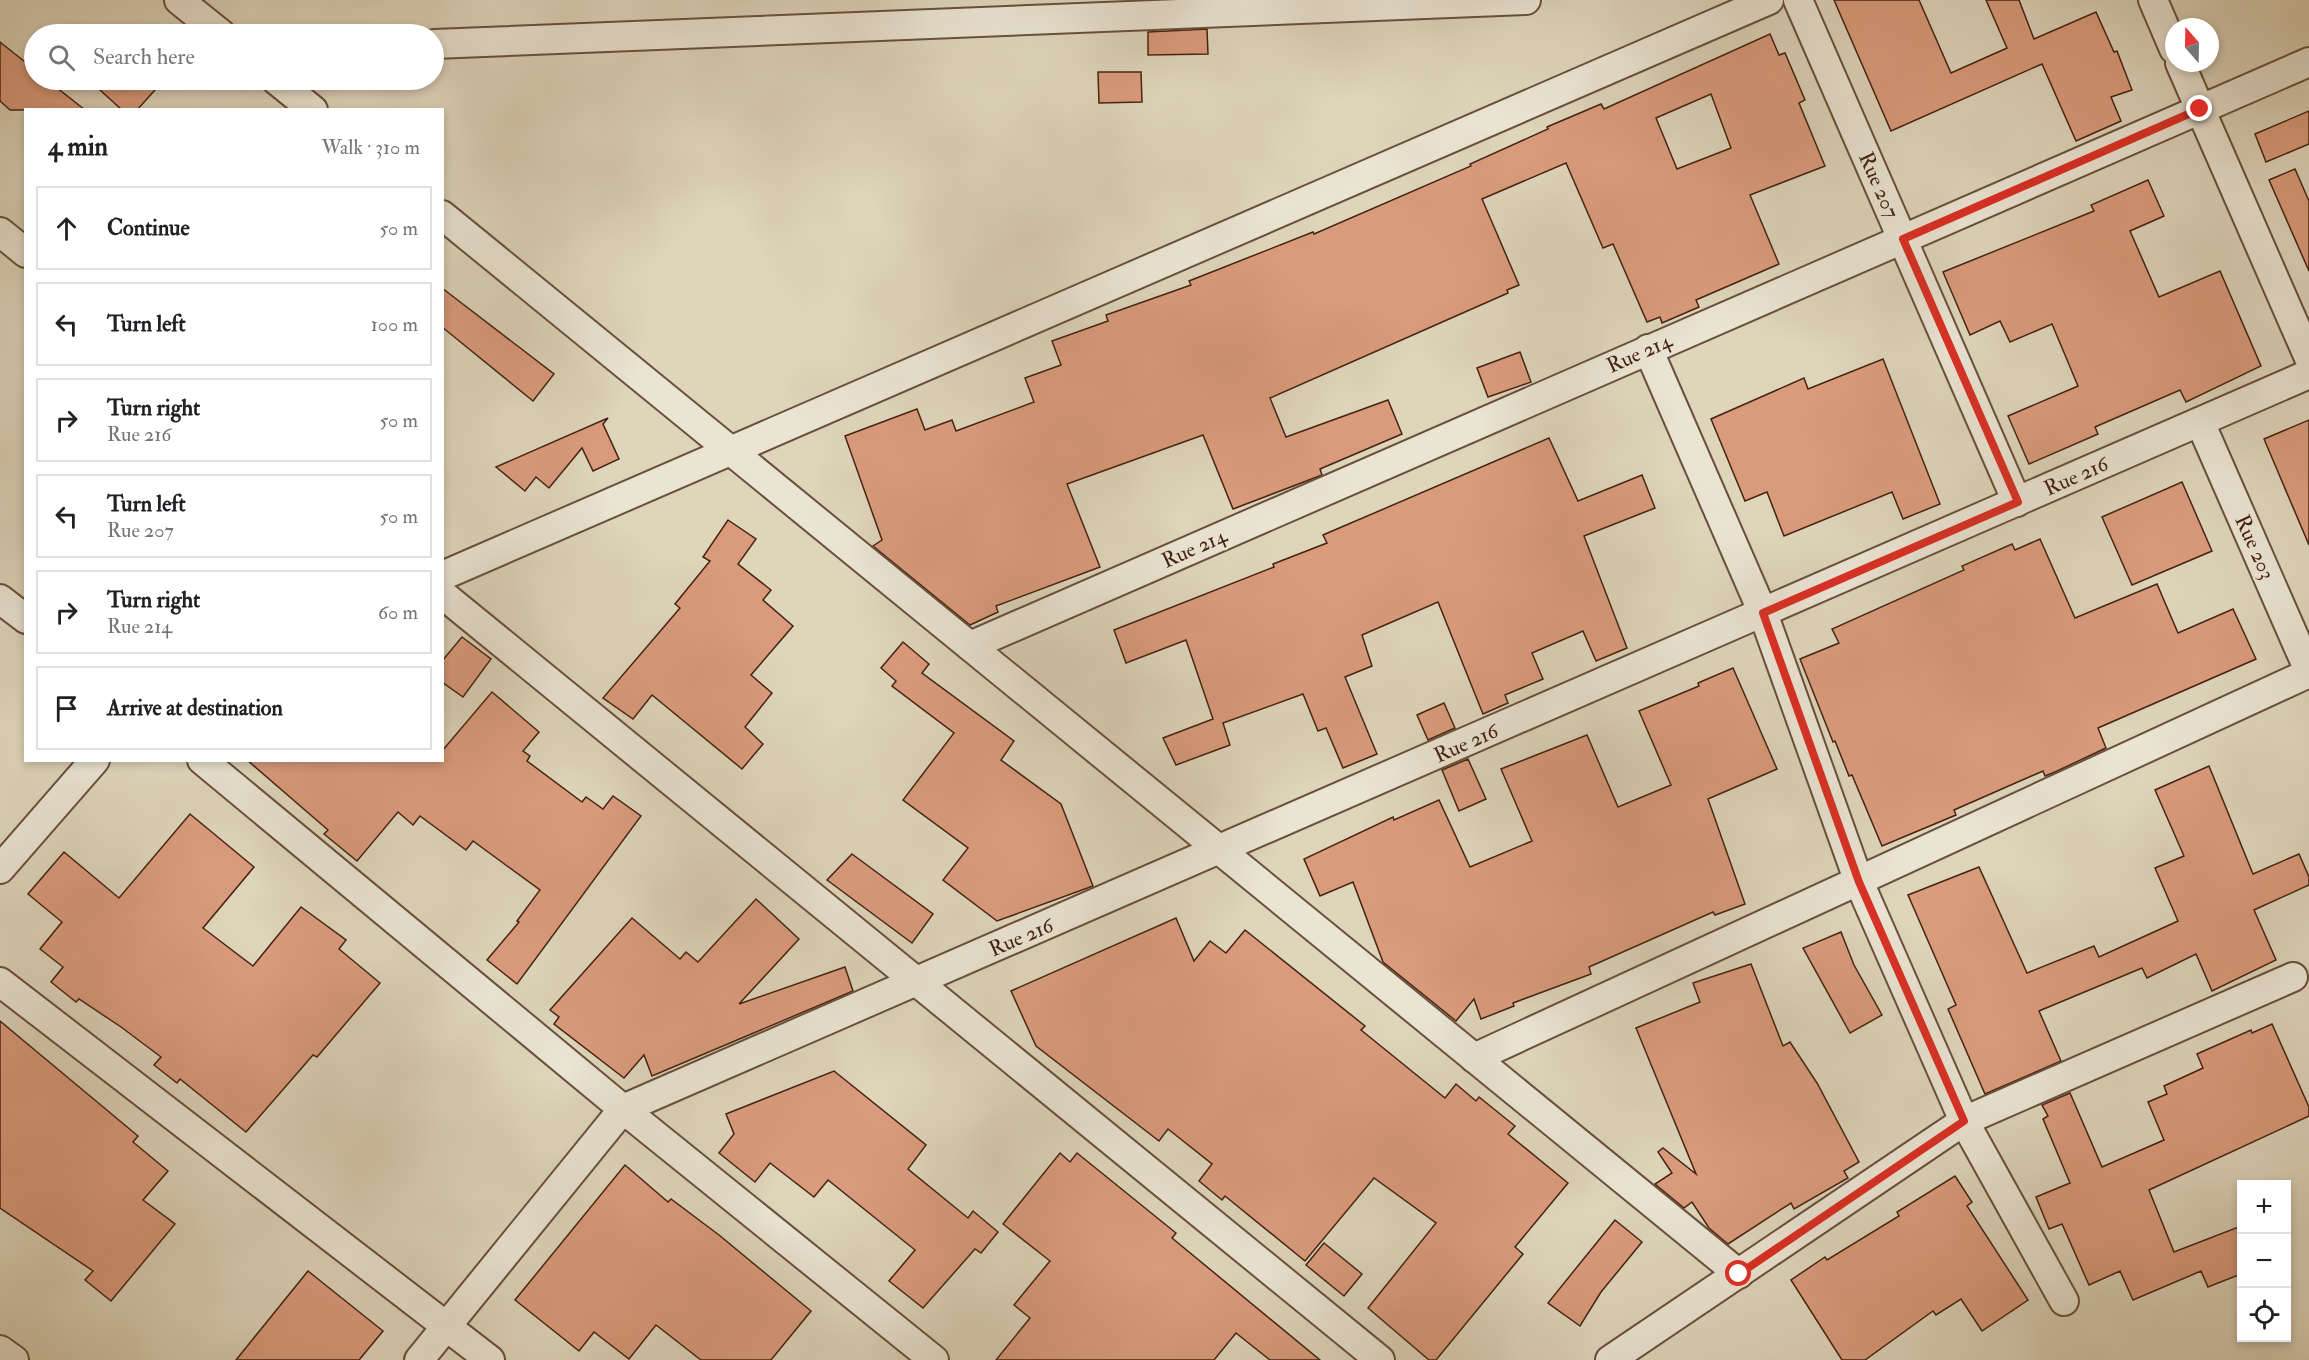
<!DOCTYPE html>
<meta charset="utf-8">
<style>
body{margin:0;font-family:"IM FELL Double Pica",serif;background:#f2f2f2;color:#202124}
.controls{position:absolute;right:18px;bottom:18px;display:grid;overflow:hidden;border-radius:0px;box-shadow:0 3px 9px #0003}
.controls button{width:54px;height:54px;display:grid;place-items:center;padding:0;border:0;border-bottom:2px solid #e0e0e0;background:#fff;color:#202124;font:30px sans-serif}
.compass{position:absolute;left:2165px;top:18px;width:54px;height:54px;border-radius:50%;background:#fff;box-shadow:0 3px 9px #0003;rotate:340deg}
.stop{position:absolute;width:18px;height:18px;margin:-14px;border:4px solid #d93025;border-radius:50%;background:#fff}
.stop.end{background:#d93025;border-color:#fff;box-shadow:0 2px 6px #0008}
.list{margin:0;padding:0;list-style:none}
h2{display:flex;justify-content:space-between;align-items:center;height:78px;margin:0;padding:0 24px;font-size:26px}
h2 small{font-size:20px;font-weight:400;color:#757577}
.list li{display:grid;grid-template-columns:39px 1fr auto;gap:18px;align-items:center;box-sizing:border-box;height:84px;margin:0 12px 12px;padding:0 12px;border:2px solid #e0e0e0;border-radius:0px}
.list b{display:block;font-size:22px;white-space:nowrap}
.list p{margin:0;font-size:20px;white-space:nowrap;color:#757577}
.list em{font-size:20px;font-style:normal;color:#757577}
.icon{flex:none;width:33px;height:33px;fill:none;stroke:currentColor;stroke-width:2;stroke-linecap:round;stroke-linejoin:round}
.map{position:relative;flex:none;width:2309px;height:1360px;overflow:hidden}
.search{position:absolute;background:#fff;box-shadow:0 3px 9px #0003;left:24px;top:24px;width:420px;height:66px;display:flex;align-items:center;gap:15px;box-sizing:border-box;padding:0 21px;border-radius:33px;color:#757577;font-size:22px}
.panel{position:absolute;background:#fff;box-shadow:0 3px 9px #0003;left:24px;top:108px;width:420px;height:654px;border-radius:0px}
.map>svg:first-child{display:block}
.building{fill:#da9b7c;stroke:#442311;stroke-width:1.5;fill-rule:evenodd}
.lines{fill:none;stroke-linecap:round;stroke-linejoin:round}
.street-casing{stroke:#6a503c;stroke-width:32}
.street{stroke:#eae4d3;stroke-width:28}
.route{stroke:#d93025;stroke-width:8}
.labels{text-anchor:middle;stroke-width:5;stroke-linejoin:round;paint-order:stroke}
.street-label{font-size:21px;fill:#442311;stroke:#eae4d3}
</style>
<div class="map">
<svg width="2309" height="1360" viewBox="0 0 2309 1360">
<rect width="100%" height="100%" fill="#ded5bb"/>
<filter id="stains"><feTurbulence type="fractalNoise" baseFrequency=".00333" numOctaves="4"/><feColorMatrix values="0 0 0 0 .2 0 0 0 0 .09 0 0 0 0 .02 0 0 0 .5 -.17"/></filter>
<radialGradient id="worn" r=".72"><stop offset=".6" stop-color="#630" stop-opacity="0"/><stop offset="1" stop-color="#630" stop-opacity=".3"/></radialGradient>
<g class="building">
<path d="M1834,0h85l32,73 56,-25 -21,-48h33l15,39 62,-27 18,40 3,-1 15,39 -21,7 10,24 -45,20 -34,-77 -151,67z"/>
<path d="M1207,29l1,25 -60,1v-23z"/>
<path d="M1770,34l9,21 6,-2 20,47 -6,3 26,63 -75,29 29,69 -83,36 3,7 -37,16 -2,-6 -13,5 -34,-78 -10,4 -37,-85 -84,36 37,86 -12,5 1,3 -238,105 16,39 102,-37 14,34 -82,35 2,6 -89,34 -30,-74 -136,49 33,83 -104,39 2,6 -28,13 -97,-79 9,-6 -37,-104 72,-27 8,21 27,-10 4,11 78,-29 -9,-24 36,-13 -9,-24 56,-20 -2,-6 85,-30 -2,-4 124,-49 1,2 157,-68 -1,-2 78,-35 -1,-2 54,-23 3,5zM1711,94l20,54 -54,21 -21,-51z"/>
<path d="M0,42l34,27v11h13l38,30h-75l-10,-9z"/>
<path d="M1098,72h43l1,30 -43,1z"/>
<path d="M89,80h75l-27,30h-15z"/>
<path d="M2309,111v33l-43,18 -11,-28z"/>
<path d="M2295,169l14,32v70l-40,-91z"/>
<path d="M2148,180l16,36 -34,15 29,66 61,-26 41,95 -75,36 -6,-12 -85,37 3,7 -69,30 -21,-48 70,-30 -26,-62 -42,18 -10,-21 -30,14 -27,-63 151,-61 -3,-6z"/>
<path d="M442,288l112,86 -21,27 -91,-74z"/>
<path d="M1520,352l11,30 -43,15 -11,-29z"/>
<path d="M1883,359l57,145 -37,15 -11,-27 -108,44 -17,-44 -22,9 -34,-82 93,-41 4,11z"/>
<path d="M608,418l-5,6 16,35 -26,12 -11,-23 -33,40 -13,-11 -11,14 -29,-24z"/>
<path d="M2309,420v125l-45,-106z"/>
<path d="M1549,438l29,63 64,-26 13,33 -71,28 43,112 -31,13 -13,-30 -51,22 11,26 -38,16 3,8 -25,11 -45,-112 -76,33 10,31 -27,11 32,77 -34,14 -17,-40 -8,3 -15,-37 -80,29 7,22 -54,20 -13,-27 50,-19 -27,-79 -60,23 -12,-33 160,-63 -1,-3 54,-21 -4,-8z"/>
<path d="M2182,482l30,69 -80,34 -30,-68z"/>
<path d="M728,520l28,19 -18,25 33,26 -8,10 30,26 -42,49 21,18 -27,34 18,17 -21,25 -90,-74 -19,24 -30,-21 77,-90 -5,-4 35,-43 -7,-4z"/>
<path d="M2040,539l35,79 82,-34 21,49 55,-24 23,50 -158,69 8,20 -51,24 -10,4 -2,-5 -89,39 2,5 -74,31 -30,-71 -3,1 -14,-35 -2,1 -33,-83 39,-16 -7,-14 132,-59 -2,-4 50,-22 3,6z"/>
<path d="M462,637l29,22 -28,38 -21,-15v-21z"/>
<path d="M903,642l26,22 -7,9 92,68 -13,19 60,44 32,82 -96,35 -54,-41 25,-32 -65,-48 51,-67 -62,-47 4,-5 -15,-13z"/>
<path d="M1733,668l44,101 -69,30 37,105 -30,11 -2,-3 -124,55 2,7 -78,29 1,3 -33,13 -7,-20 -18,22 -73,-59 -30,-80 -33,14 -16,-37 89,-42 1,3 45,-20 31,67 62,-26 -31,-72 86,-34 31,72 53,-22 -32,-74 60,-25 -1,-3z"/>
<path d="M492,692l47,40 -16,19 7,5 -3,5 55,41 4,-5 17,12 10,-13 28,20 -124,168 -30,-24 32,-38 -2,-1 23,-31 -67,-49 -7,9 -46,-34 -7,9 -15,-13 -41,49 -33,-27 4,-4 -81,-70h195v-9z"/>
<path d="M1444,703l11,25 -27,12 -11,-25z"/>
<path d="M1468,759l18,40 -27,12 -17,-41z"/>
<path d="M2209,766l44,108 46,-20 10,23v8l-55,25 22,50 -64,31 -16,-37 -49,24 -5,-10 -103,43 22,50 -76,33 -37,-85 8,-4 -48,-110 71,-28 48,106 67,-27 5,11 79,-36 -23,-53 29,-12 -29,-66z"/>
<path d="M190,814l64,53 -51,61 50,38 48,-59 45,33 -7,9 41,34 -63,74 -4,-2 -67,77 -66,-53 -3,4 -23,-18 7,-8 -40,-30 -42,-28 -3,3 -25,-20 12,-15 -23,-18 22,-27 -34,-28 36,-42 55,46z"/>
<path d="M852,854l81,60 -21,29 -85,-63z"/>
<path d="M756,899l43,40 -60,65 106,-37 8,24 -201,85 -8,-21 -20,23 -70,-54 5,-7 -9,-7 82,-92 48,41 6,-7 12,10z"/>
<path d="M1176,918l18,43 16,-20 16,12 19,-23 120,96 -4,4 84,68 11,-14 20,17 3,-4 36,29 -7,8 60,49 -53,64 8,7 -87,106h-7l-61,-52 68,-85 -62,-45 -69,83 -80,-65 -3,4 -23,-19 13,-17 -44,-35 -9,12 -123,-95 -25,-55z"/>
<path d="M1841,932l13,33 28,50 -32,18 -47,-85z"/>
<path d="M1751,964l32,82 7,-4 27,41 42,79 -15,9 4,7 -54,31 -3,-6 -63,41 -19,-16 -17,-26 -8,6 -29,-24 17,-11 -14,-21 5,-4 33,26 -60,-146 64,-26 -7,-19z"/>
<path d="M0,1021l138,115 -5,6 35,29 -25,29 32,24 -64,77 -26,-21 8,-9 -93,-63z"/>
<path d="M2272,1024l37,83v9l-160,74 25,62 67,-26v48l-33,13 -7,-16 -68,29 -13,-29 -31,14 -27,-61 -13,5 -13,-32 34,-14 -27,-64 5,-3 -6,-11 28,-12 32,74 62,-27 -16,-38 19,-8 -3,-8 39,-18 -6,-14 54,-24 1,3z"/>
<path d="M834,1071l92,74 -18,24 60,49 5,-7 25,21 -17,21 -6,-4 -52,59 -34,-27 26,-31 -87,-70 -14,17 -44,-34 -15,19 -36,-29 15,-19 -8,-20z"/>
<path d="M1060,1153l10,9 7,-9 99,80 -4,5 148,122h-50l-34,-27 -22,27h-218l34,-42 -16,-13 36,-44 -47,-37z"/>
<path d="M625,1165l43,37 3,-3 48,36 92,76 -40,49h-70l-45,-35 -27,34 -35,-27 -15,19 -64,-51z"/>
<path d="M1955,1176l17,26 -5,4 61,94 -46,31 -21,-32 -25,16 -3,-4 -68,49h-23l-51,-80 34,-23 2,3 72,-44 -2,-4z"/>
<path d="M1615,1220l27,22 -41,50 -21,34 -32,-23z"/>
<path d="M1324,1243l38,31 -18,22 -38,-31z"/>
<path d="M308,1271l75,60 -24,29h-123z"/>
</g>
<g class="lines">
<defs>
<g id="street">
<path d="M179,0l42,34"/>
<path d="M1798,0l219,502"/>
<path d="M2153,0l21,49"/>
<path d="M434,44l1092,-44"/>
<path d="M2180,63l129,295"/>
<path d="M276,80l37,30"/>
<path d="M442,215l1297,1059"/>
<path d="M0,232l26,21"/>
<path d="M1648,349l115,264 96,269 105,239 100,180"/>
<path d="M2200,422l109,249"/>
<path d="M442,576l1327,-576"/>
<path d="M442,594l938,766"/>
<path d="M0,599l26,20"/>
<path d="M970,646l1339,-584"/>
<path d="M202,760l421,349 311,251"/>
<path d="M0,869l95,-109"/>
<path d="M0,982l490,378"/>
<path d="M1474,1058l835,-385"/>
<path d="M0,1350l14,10"/>
<path d="M419,1360l204,-251 1686,-735"/>
<path d="M1610,1360l354,-239 329,-144"/>
</g>
</defs>
<use href="#street" class="street-casing"/>
<use href="#street" class="street"/>
</g>
<g class="lines">
<path class="route" d="M1739,1274l225,-153 -105,-239 -96,-269 255,-111 -115,-263 297,-130"/>
</g>
<g class="labels">
<g class="street-label">
<text transform="translate(1879 185) rotate(66)" y="7">Rue 207</text>
<text transform="translate(1639 353) rotate(-24)" y="7">Rue 214</text>
<text transform="translate(2076 476) rotate(-24)" y="7">Rue 216</text>
<text transform="translate(2255 547) rotate(66)" y="7">Rue 203</text>
<text transform="translate(1194 548) rotate(-24)" y="7">Rue 214</text>
<text transform="translate(1466 743) rotate(-24)" y="7">Rue 216</text>
<text transform="translate(1021 937) rotate(-23)" y="7">Rue 216</text>
</g>
</g>
<rect width="100%" height="100%" filter="url(#stains)"/>
<rect width="100%" height="100%" fill="url(#worn)"/>
</svg>
<div class="controls">
<button>+</button>
<button>−</button>
<button><svg class="icon" aria-label="locate" viewBox="0 0 24 24"><circle cx="12" cy="12" r="6"/><path d="M12 2v4M12 18v4M2 12h4M18 12h4"/></svg></button>
</div>
<svg class="compass" viewBox="-18 -18 36 36"><path d="M0-13l5 13h-10z" fill="#e53935"/><path d="M0 13l5-13h-10z" fill="#757577"/></svg>
<div class="stop" style="left:1739px;top:1274px"></div>
<div class="stop end" style="left:2200px;top:109px"></div>
<div class="search"><svg class="icon" aria-label="search" viewBox="0 0 24 24"><circle cx="10" cy="10" r="6"/><path d="M15 15l6 6"/></svg>Search here</div>
<section class="panel">
<h2>4 min<small>Walk · 310 m</small></h2>
<ul class="list">
<li><svg class="icon" aria-label="ahead" viewBox="0 0 24 24"><path d="M12 20V5M6 11l6-6 6 6"/></svg><div><b>Continue</b></div><em>50 m</em></li>
<li><svg class="icon" aria-label="left" viewBox="0 0 24 24"><path d="M17 20v-9H6M10 6l-5 5 5 5"/></svg><div><b>Turn left</b></div><em>100 m</em></li>
<li><svg class="icon" aria-label="right" viewBox="0 0 24 24"><path d="M7 20v-9h11M14 6l5 5-5 5"/></svg><div><b>Turn right</b><p>Rue 216</p></div><em>50 m</em></li>
<li><svg class="icon" aria-label="left" viewBox="0 0 24 24"><path d="M17 20v-9H6M10 6l-5 5 5 5"/></svg><div><b>Turn left</b><p>Rue 207</p></div><em>50 m</em></li>
<li><svg class="icon" aria-label="right" viewBox="0 0 24 24"><path d="M7 20v-9h11M14 6l5 5-5 5"/></svg><div><b>Turn right</b><p>Rue 214</p></div><em>60 m</em></li>
<li><svg class="icon" aria-label="arrive" viewBox="0 0 24 24"><path d="M6 21V4h12l-3 4 3 4H6"/></svg><div><b>Arrive at destination</b></div></li>
</ul>
</section>
</div>
